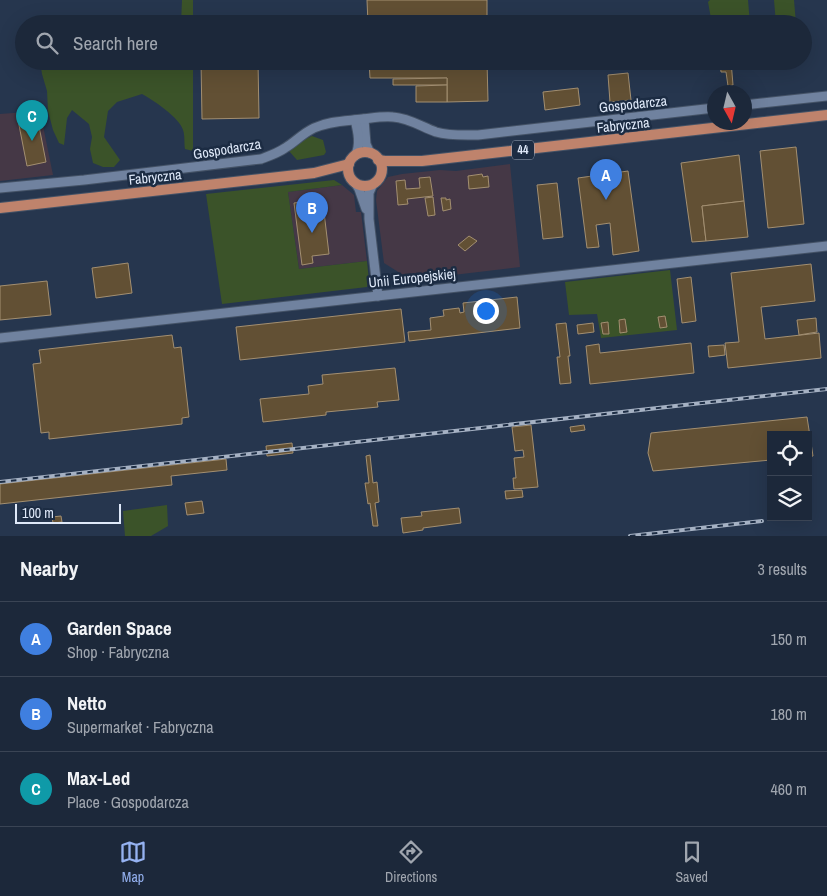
<!DOCTYPE html>
<meta charset="utf-8">
<style>
body{margin:0;font-family:"Archivo Narrow",sans-serif;background:#293445;color:#f1f3f6}
.controls{position:absolute;right:15px;bottom:15px;display:grid;overflow:hidden;border-radius:0px;box-shadow:0 5px 20px #0002}
.controls button{width:45px;height:45px;display:grid;place-items:center;padding:0;border:0;border-bottom:1px solid #3a4454;background:#1c283a;color:#f1f3f6;font:25px sans-serif}
.compass{position:absolute;left:707px;top:85px;width:45px;height:45px;border-radius:50%;background:#1c283a;box-shadow:0 5px 20px #0002;rotate:172deg}
.scale{position:absolute;left:15px;bottom:12px;width:106px;box-sizing:border-box;padding-left:5px;border:2px solid #dfe9f9;border-top:0;font-size:14px;line-height:18px;white-space:nowrap;color:#dfe9f9;-webkit-text-stroke:4px #1c2c43;paint-order:stroke}
.you{position:absolute;left:485px;top:310px;width:18px;height:18px;margin:-12px;border:4px solid #fff;border-radius:50%;background:#1a73e8;box-shadow:0 0 0 8px #1a73e833}
.badge{display:grid;place-items:center;width:32px;height:32px;border-radius:50%;background:#95b2f1;color:#fff;font-size:16px;font-weight:700}
.pin{position:absolute;translate:-50% -41px;filter:drop-shadow(0 1px 2px #0008)}
.pin::after{content:'';position:absolute;top:26px;width:18px;height:15px;background:inherit;clip-path:polygon(0 0,100% 0,50% 100%)}
.list{margin:0;padding:0;list-style:none}
h2{display:flex;justify-content:space-between;align-items:center;height:65px;margin:0;padding:0 20px;font-size:21px}
h2 small{font-size:16px;font-weight:400;color:#a0a6af}
.list li{display:grid;grid-template-columns:32px 1fr auto;gap:15px;align-items:center;box-sizing:border-box;height:75px;padding:0 20px;border-top:1px solid #3a4454}
.list b{display:block;font-size:19px;white-space:nowrap}
.list p{margin:0;font-size:16px;white-space:nowrap;color:#a0a6af}
.list em{font-size:16px;font-style:normal;color:#a0a6af}
.icon{flex:none;width:28px;height:28px;fill:none;stroke:currentColor;stroke-width:2;stroke-linecap:round;stroke-linejoin:round}
.map{position:relative;flex:none;width:827px;height:536px;overflow:hidden}
.search{position:absolute;background:#1c283a;box-shadow:0 5px 20px #0002;left:15px;right:15px;top:15px;height:55px;display:flex;align-items:center;gap:12px;box-sizing:border-box;padding:0 18px;border-radius:28px;color:#a0a6af;font-size:19px}
.sheet{height:290px;background:#1c283a}
nav{display:flex;justify-content:space-around;align-items:center;box-sizing:border-box;height:70px;border-top:1px solid #3a4454;background:#1c283a;font-size:14px;color:#a0a6af}
nav a{display:grid;justify-items:center;gap:2px}
nav .on{color:#95b2f1}
.map>svg:first-child{display:block}
.commercial{fill:#453846}
.green{fill:#3b5329}
.building{fill:#625034;stroke:#a38f71}
.lines{fill:none;stroke-linecap:round;stroke-linejoin:round}
.minor-casing{stroke:#445266;stroke-width:11}
.major-casing{stroke:#445266;stroke-width:12}
.minor{stroke:#70829f;stroke-width:9}
.major{stroke:#bf836c;stroke-width:10}
.rail-casing{stroke:#a5b1c3;stroke-width:4}
.rail{stroke:#1c2c43;stroke-width:2;stroke-dasharray:5.5;stroke-linecap:butt}
.labels{text-anchor:middle;stroke-width:5;stroke-linejoin:round;paint-order:stroke}
.shield{fill:#1c2c43;stroke:#a4b0c2;stroke-width:1}
.shield-label{font-size:12px;font-weight:bold;fill:#dfe9f9}
.street-label{font-size:14px;fill:#dfe9f9;stroke:#1c2c43}
</style>
<div class="map">
<svg width="827" height="536" viewBox="0 0 827 536">
<rect width="100%" height="100%" fill="#26364e"/>
<g class="commercial">
<path d="M40,111l13,64 -53,6v-67z"/>
<path d="M510,164l10,103 -109,13 -27,-17 -8,-63 1,-9 11,-14 14,-3 38,-4 16,1z"/>
<path d="M342,185l12,10 2,17h5l6,49 -68,8 -11,-77z"/>
</g>
<g class="green">
<path d="M182,0h11v24h-12z"/>
<path d="M710,0h38l2,24h-38l-4,-22z"/>
<path d="M774,0h20l2,24h-20z"/>
<path d="M40,61h153v90l-8,-2c-1,-6 0,-14 -2,-19 -3,-12 -30,-30 -41,-36l-25,8 -9,9 -4,26 16,23 -6,7h-11l-10,-4 -3,-14 2,-12 -3,-13 -17,-14 -5,8 -3,27 -5,-2 -6,-13 -5,-19 -1,-20 -5,-17z"/>
<path d="M312,136l11,4 3,12 -2,3 -27,5 -8,-9 6,-7z"/>
<path d="M334,180l8,5 -54,7 11,77 68,-8 2,20 -2,6 -145,17 -16,-110z"/>
<path d="M670,270l7,60 -76,8 -4,-24 -28,1 -4,-33z"/>
<path d="M167,505l1,21 -17,10h-26l-2,-25z"/>
</g>
<g class="building">
<path d="M367,0h120v24h-119z"/>
<path d="M201,61h57l1,57 -57,1z"/>
<path d="M369,61h118l1,40 -41,1v-24h-77z"/>
<path d="M720,61h11l2,24 -5,1 -2,-14h-5z"/>
<path d="M628,73l3,27 -21,2 -2,-27z"/>
<path d="M447,78v7h-54v-6z"/>
<path d="M447,85v17h-31v-16z"/>
<path d="M578,88l2,17 -35,5 -2,-18z"/>
<path d="M37,116l9,46 -19,4 -9,-46z"/>
<path d="M796,147l8,77 -36,4 -8,-77z"/>
<path d="M739,155l5,46 -42,5 4,35 -14,1 -11,-79z"/>
<path d="M628,171l11,80 -26,4 -3,-32 -14,2 3,22 -12,1 -9,-70z"/>
<path d="M482,174l1,3 5,-1 1,11 -20,2 -1,-13z"/>
<path d="M430,177l3,19 -26,3 1,5 -10,1 -2,-24 9,-1 1,9 14,-1 -1,-10z"/>
<path d="M557,183l6,54 -20,2 -6,-54z"/>
<path d="M433,197l2,18 -7,1 -3,-18z"/>
<path d="M441,198h5v2l4,-1 1,10 -8,2z"/>
<path d="M310,201l14,11 5,42 -17,2 1,7 -11,2 -8,-62z"/>
<path d="M744,201l4,36 -42,4 -4,-35z"/>
<path d="M469,236l8,5 -12,10 -7,-6z"/>
<path d="M128,263l4,30 -36,5 -4,-30z"/>
<path d="M811,264l4,37 -54,6 4,32 54,-6 2,25 -93,10 -3,-25 14,-1 -8,-69z"/>
<path d="M691,277l5,44 -14,2 -5,-44z"/>
<path d="M47,281l4,34 -51,5v-34z"/>
<path d="M517,297l3,31 -111,13 -1,-9 23,-2 -1,-12 14,-2 -1,-6 16,-2 1,5 4,-1 -1,-9z"/>
<path d="M401,309l4,33 -165,18 -4,-33z"/>
<path d="M665,316l2,11 -7,1 -2,-11z"/>
<path d="M816,318l1,14 -18,3 -2,-15z"/>
<path d="M625,319l2,13 -7,1 -1,-13z"/>
<path d="M608,322l1,12h-6l-2,-11z"/>
<path d="M566,323l4,33h-2l3,27 -11,1 -3,-27h3l-4,-33z"/>
<path d="M593,323l1,9 -16,2 -1,-9z"/>
<path d="M172,335l2,13 7,-1 8,70 -7,1v6l-133,15v-7l-8,1 -8,-69 8,-1 -2,-13z"/>
<path d="M691,343l3,30 -104,11 -4,-38 13,-2 1,9z"/>
<path d="M724,345l1,10 -16,2 -1,-11z"/>
<path d="M395,368l4,32 -22,2 1,5 -52,5v3l-63,7 -3,-23 49,-5 -1,-8 15,-2 -1,-9z"/>
<path d="M807,417l6,39 -5,1v-22h-37v25l-118,11 -5,-18 3,-20z"/>
<path d="M531,425l7,62 -24,2 -1,-11h3l-2,-20 10,-1 -1,-7 -8,1 -3,-24z"/>
<path d="M584,425l1,5 -14,2 -1,-5z"/>
<path d="M292,443l1,10 -26,3 -1,-10z"/>
<path d="M370,455l3,28 4,-1 2,20 -4,1 3,23h-5l-3,-23 -2,1 -3,-21h4l-3,-27z"/>
<path d="M226,459l1,11 -56,6 1,9 -172,19v-20z"/>
<path d="M522,490l1,7 -17,2 -1,-8z"/>
<path d="M202,501l2,12 -17,2 -2,-12z"/>
<path d="M459,508l2,15 -38,5v2l-20,3 -2,-15 21,-2 -1,-4z"/>
<path d="M61,516l1,6 -9,1 -1,-6z"/>
</g>
<g class="lines">
<defs>
<g id="minor">
<path d="M744,105l83,-9"/>
<path d="M364,119l2,25 4,9"/>
<path d="M355,120c3,12 6,25 0,36"/>
<path d="M356,184l3,5 7,20"/>
<path d="M373,184l-4,9v26l9,77"/>
<path d="M0,188l84,-8 177,-21c8,-3 17,-6 24,-11 10,-6 18,-15 29,-20 15,-7 32,-7 48,-9 10,-1 21,-3 31,-2 16,1 29,10 43,15 14,4 28,3 42,3l236,-27"/>
<path d="M0,338l827,-92"/>
</g>
<g id="major">
<circle cx="365" cy="169" r="17"/>
<path d="M378,160l7,1h37l405,-46"/>
<path d="M0,208l314,-35 35,-9"/>
</g>
</defs>
<use href="#minor" class="minor-casing"/>
<use href="#major" class="major-casing"/>
<use href="#minor" class="minor"/>
<use href="#major" class="major"/>
<defs>
<g id="rail">
<path d="M0,482l827,-93"/>
<path d="M630,536l132,-15"/>
</g>
</defs>
<use href="#rail" class="rail-casing"/>
<use href="#rail" class="rail"/>
</g>
<g class="labels">
<rect class="shield" x="512" y="140.5" width="22" height="19" rx="4"/>
<g class="shield-label">
<text x="523" y="154">44</text>
</g>
<g class="street-label">
<text transform="translate(633 104) rotate(-6)" y="5">Gospodarcza</text>
<text transform="translate(623 125) rotate(-6)" y="5">Fabryczna</text>
<text transform="translate(227 149) rotate(-9)" y="5">Gospodarcza</text>
<text transform="translate(155 177) rotate(-6)" y="5">Fabryczna</text>
<text transform="translate(412 278) rotate(-6)" y="5">Unii Europejskiej</text>
</g>
</g>
</svg>
<div class="controls">
<button><svg class="icon" aria-label="locate" viewBox="0 0 24 24"><circle cx="12" cy="12" r="6"/><path d="M12 2v4M12 18v4M2 12h4M18 12h4"/></svg></button>
<button><svg class="icon" aria-label="layers" viewBox="0 0 24 24"><path d="M12 4l9 5-9 5-9-5zM3 14l9 5 9-5"/></svg></button>
</div>
<svg class="compass" viewBox="-18 -18 36 36"><path d="M0-13l5 13h-10z" fill="#e53935"/><path d="M0 13l5-13h-10z" fill="#a0a6af"/></svg>
<div class="scale">100 m</div>
<div class="you"></div>
<div class="pin badge" style="left:606px;top:200px;background:#3f7fe0">A</div>
<div class="pin badge" style="left:312px;top:233px;background:#3f7fe0">B</div>
<div class="pin badge" style="left:32px;top:141px;background:#0f9aa8">C</div>
<div class="search"><svg class="icon" aria-label="search" viewBox="0 0 24 24"><circle cx="10" cy="10" r="6"/><path d="M15 15l6 6"/></svg>Search here</div>
</div>
<section class="sheet">
<h2>Nearby<small>3 results</small></h2>
<ul class="list">
<li><span class="badge" style="background:#3f7fe0">A</span><div><b>Garden Space</b><p>Shop · Fabryczna</p></div><em>150 m</em></li>
<li><span class="badge" style="background:#3f7fe0">B</span><div><b>Netto</b><p>Supermarket · Fabryczna</p></div><em>180 m</em></li>
<li><span class="badge" style="background:#0f9aa8">C</span><div><b>Max-Led</b><p>Place · Gospodarcza</p></div><em>460 m</em></li>
</ul>
</section>
<nav>
<a class="on"><svg class="icon" aria-label="map" viewBox="0 0 24 24"><path d="M3 6l6-2 6 2 6-2v14l-6 2-6-2-6 2zM9 4v14M15 6v14"/></svg>Map</a>
<a><svg class="icon" aria-label="directions" viewBox="0 0 24 24"><path d="M12 3l9 9-9 9-9-9zM9 14v-3h6M13 9l2 2-2 2"/></svg>Directions</a>
<a><svg class="icon" aria-label="saved" viewBox="0 0 24 24"><path d="M7 4h10v16l-5-4-5 4z"/></svg>Saved</a>
</nav>
